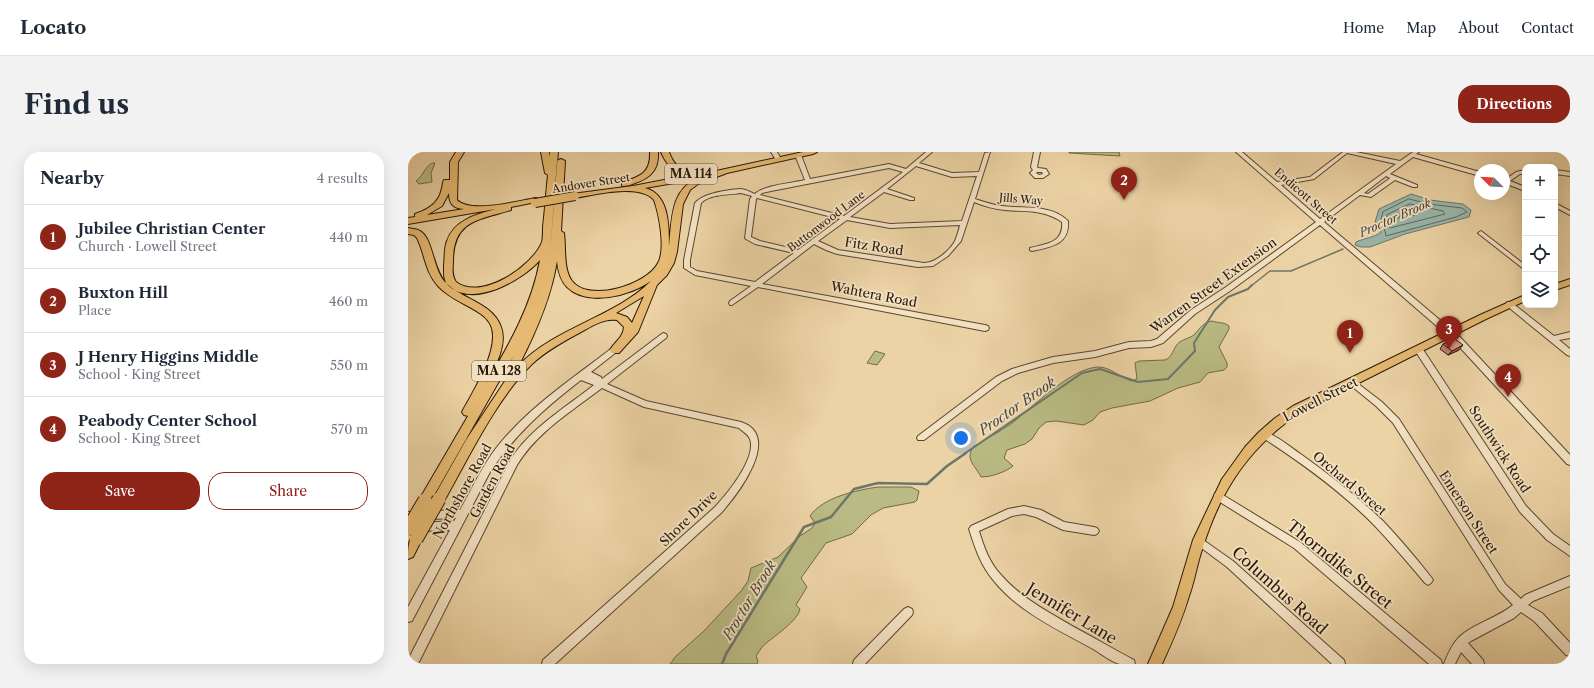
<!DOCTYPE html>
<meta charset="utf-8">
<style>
body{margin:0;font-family:"Libre Caslon Text",serif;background:#f2f2f3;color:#1f2937}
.controls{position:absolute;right:12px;top:12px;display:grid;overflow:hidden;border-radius:8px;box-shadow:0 4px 16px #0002}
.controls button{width:36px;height:36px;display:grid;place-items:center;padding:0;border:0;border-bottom:1px solid #e0e1e3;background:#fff;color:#1f2937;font:20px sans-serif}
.compass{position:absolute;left:1066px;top:12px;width:36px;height:36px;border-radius:50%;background:#fff;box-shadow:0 4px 16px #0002;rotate:294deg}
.you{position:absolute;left:553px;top:286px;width:14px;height:14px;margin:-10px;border:3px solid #fff;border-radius:50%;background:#1a73e8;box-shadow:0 0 0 6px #1a73e833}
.badge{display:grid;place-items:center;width:26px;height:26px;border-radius:50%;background:#8f2418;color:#fff;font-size:13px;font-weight:700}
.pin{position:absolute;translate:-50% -33px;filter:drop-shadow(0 1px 2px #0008)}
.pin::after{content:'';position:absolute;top:21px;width:14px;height:12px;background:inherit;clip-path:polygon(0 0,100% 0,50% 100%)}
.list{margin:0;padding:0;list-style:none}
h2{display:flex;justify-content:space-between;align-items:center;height:52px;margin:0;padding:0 16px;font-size:17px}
h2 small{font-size:13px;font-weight:400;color:#747a83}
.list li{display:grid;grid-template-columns:26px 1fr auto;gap:12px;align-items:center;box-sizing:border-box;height:64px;padding:0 16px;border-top:1px solid #e0e1e3}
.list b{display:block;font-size:15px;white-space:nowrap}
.list p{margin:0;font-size:13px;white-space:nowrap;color:#747a83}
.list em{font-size:13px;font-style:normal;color:#747a83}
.actions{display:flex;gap:8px;padding:12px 16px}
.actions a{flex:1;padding:9px 0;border:1px solid #8f2418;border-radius:16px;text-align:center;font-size:14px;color:#8f2418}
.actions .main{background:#8f2418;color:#fff}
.icon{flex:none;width:22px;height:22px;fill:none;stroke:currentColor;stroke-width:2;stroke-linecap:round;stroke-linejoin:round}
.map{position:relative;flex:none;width:1162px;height:512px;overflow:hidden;border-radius:16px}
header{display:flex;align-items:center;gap:24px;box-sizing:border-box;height:56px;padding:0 20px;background:#fff;border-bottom:1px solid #e0e1e3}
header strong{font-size:19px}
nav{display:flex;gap:22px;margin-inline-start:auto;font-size:14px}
.intro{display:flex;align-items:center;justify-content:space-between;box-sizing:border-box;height:96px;padding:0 24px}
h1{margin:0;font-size:28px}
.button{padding:10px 18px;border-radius:16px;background:#8f2418;color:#fff;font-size:14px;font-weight:700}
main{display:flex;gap:24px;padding:0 24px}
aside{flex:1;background:#fff;border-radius:16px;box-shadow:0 4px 16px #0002}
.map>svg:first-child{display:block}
.green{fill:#babb84;stroke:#726a46}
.water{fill:#99b7ac;stroke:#6c776a}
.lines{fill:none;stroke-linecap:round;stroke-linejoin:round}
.shore{stroke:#61685a;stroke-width:1}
.stream-far2{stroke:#6c776a;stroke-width:1.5}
.stream-far1{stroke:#6c776a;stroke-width:2}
.stream{stroke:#6c776a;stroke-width:2.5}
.minor-casing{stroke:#5a472e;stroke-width:2}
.major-casing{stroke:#291807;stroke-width:2}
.highway-casing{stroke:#291807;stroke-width:2}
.minor{fill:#f3e2c4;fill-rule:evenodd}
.major{fill:#e6ba72;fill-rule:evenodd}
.highway{fill:#e6ba72;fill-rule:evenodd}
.highway-bridge-far1-casing{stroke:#291807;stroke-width:10;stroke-linecap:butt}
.highway-bridge-casing{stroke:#291807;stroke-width:15;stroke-linecap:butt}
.highway-bridge-far1{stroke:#e6ba72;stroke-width:8}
.highway-bridge{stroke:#e6ba72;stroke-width:13}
.wall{fill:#c58372;stroke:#291807}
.shaded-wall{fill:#a06a5d;stroke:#291807}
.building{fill:#e59885;stroke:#291807}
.labels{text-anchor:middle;stroke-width:3.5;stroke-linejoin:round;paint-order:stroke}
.far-street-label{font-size:11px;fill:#291807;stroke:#f3e2c4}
.shield{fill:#f3e2c4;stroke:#665540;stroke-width:1}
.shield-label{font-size:12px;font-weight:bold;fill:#291807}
.far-water-label{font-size:12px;font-style:italic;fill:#4b4839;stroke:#f3e2c4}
.street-label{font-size:13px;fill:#291807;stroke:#f3e2c4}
.water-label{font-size:14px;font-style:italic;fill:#4b4839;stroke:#f3e2c4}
.near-street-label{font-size:16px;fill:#291807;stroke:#f3e2c4}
</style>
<header>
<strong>Locato</strong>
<nav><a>Home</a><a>Map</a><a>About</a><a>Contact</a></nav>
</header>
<div class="intro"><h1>Find us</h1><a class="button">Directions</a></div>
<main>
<aside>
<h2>Nearby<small>4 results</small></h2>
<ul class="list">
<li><span class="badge">1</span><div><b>Jubilee Christian Center</b><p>Church · Lowell Street</p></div><em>440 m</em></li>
<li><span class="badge">2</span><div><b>Buxton Hill</b><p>Place</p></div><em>460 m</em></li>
<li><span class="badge">3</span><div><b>J Henry Higgins Middle</b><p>School · King Street</p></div><em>550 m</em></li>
<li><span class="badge">4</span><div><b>Peabody Center School</b><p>School · King Street</p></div><em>570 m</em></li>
</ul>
<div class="actions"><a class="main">Save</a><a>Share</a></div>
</aside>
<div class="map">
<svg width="1162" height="512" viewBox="0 0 1162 512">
<rect width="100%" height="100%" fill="#ecd3a5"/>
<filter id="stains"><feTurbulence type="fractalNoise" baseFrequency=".005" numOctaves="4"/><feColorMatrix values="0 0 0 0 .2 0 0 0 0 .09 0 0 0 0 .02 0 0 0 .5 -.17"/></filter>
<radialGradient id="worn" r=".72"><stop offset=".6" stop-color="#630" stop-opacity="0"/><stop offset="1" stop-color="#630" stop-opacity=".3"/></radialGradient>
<g class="green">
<path d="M661,0h50l1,4 -51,-3z"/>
<path d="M24,11h3l-4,10 1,9 -13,2 -3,-3c7,-5 8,-13 16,-18z"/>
<path d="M804,169c5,2 13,1 17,5v3l-10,18 8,16v4l-3,3 -16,3 -8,9 -22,6 -28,13 -38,7 -12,4 -7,8 -9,5 -28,-4 -10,1 -7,6 -7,11 -7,5 -18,6 -3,8 9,8c-7,6 -22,11 -32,11 -6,-12 -16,-17 -8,-30 12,-8 27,-15 39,-24 21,-16 60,-56 87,-56 11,0 22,11 33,14l5,-2 -2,-16 4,-2 26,-1c7,-3 7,-8 11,-14 4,-7 14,-7 19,-12 5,-6 9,-12 17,-13z"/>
<path d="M467,199l10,3 -8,11 -10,-2z"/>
<path d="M470,335h33l8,4 -2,9 -2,2 -32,6 -12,7 -19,19 -26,9 -25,35 6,9 -11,18 4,4c-2,12 -27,28 -36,36 -3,3 -5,7 -8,11l2,5 -1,3h-87l6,-8 28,-25 37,-40 7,-10 3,-13 27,-11 22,-21 12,-8 3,-5 -5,-7c13,-19 47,-26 68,-29z"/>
</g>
<path class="water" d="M1003,42l19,6 33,4 8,6 -2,7 -64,17 -35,13h-9l-6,-2 1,-3c8,-4 18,-4 25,-10l-6,-10 4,-13z"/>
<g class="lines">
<g class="shore">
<path d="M1001,47l20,5 33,4 5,4 -11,5 -70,19 -2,-9 -4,-4 3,-11z"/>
<path d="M1002,52l33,7 2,3 -55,14 -4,-7 1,-6z"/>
<path d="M1003,58l4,2v3l-15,4 -2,-1z"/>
</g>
<path class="stream-far2" d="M843,134l19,-15h21l52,-22"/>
<path class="stream-far1" d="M556,302l118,-81 18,-4 38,13 30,-3 27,-28 -1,-8 21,-33 13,-13 20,-8 4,-4"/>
<path class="stream" d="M314,512l4,-10 78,-127 27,-10 23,-28 24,-6 49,1 20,-18 19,-13"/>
<defs>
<g id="minor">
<path d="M363,0h6l4,7 -1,1h-4z"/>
<path d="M518,0h6l-13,11 33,10 27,-1 6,-19 5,-1 -15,47c9,3 18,6 27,7 22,3 49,-2 66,15 2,24 -18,26 -36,30l-2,-1v-2c16,-4 34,-5 32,-26 -18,-13 -37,-10 -57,-12 -11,-1 -21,-4 -31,-8l-13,39 -13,15 -15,10 -15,1 -81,-13 -11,-4 -12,-6 -52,40 223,41 3,1 1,2 -1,2 -3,1 -227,-44 -26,18h-2l-1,-2 1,-2 21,-15 -56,-11 -11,-7v-8l11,-57c9,-10 32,-13 45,-14 5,0 10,3 15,5 9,-9 38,-11 50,-14l-10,-25 3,-2 3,2 9,24 79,-15 17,5zM508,14l36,11 25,-1 -15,45 -72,3 -40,-7 34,-25 26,8h4v-2l-27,-9zM481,16l14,4 -59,44 -84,-21 2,-2 9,-2zM333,41l11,3 -2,3 -5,39 1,1 9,5 39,9 -39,29 -58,-11 -7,-4v-7l11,-57c9,-9 27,-8 40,-10zM349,46l83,21 -42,31 -38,-9 -9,-4 5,-38zM439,68l43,8 70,-3c-1,5 -3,11 -5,16 -5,9 -19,22 -31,22l-86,-13 -20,-9z"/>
<path d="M626,0h6l-3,15 1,1 8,1 3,5 -6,4h-8l-5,-5 3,-3 -2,-3zM629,20h5l1,2 -4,1 -3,-2z"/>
<path d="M828,0h6l35,30 33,-5 33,-25h13l44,9 13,-9h6l-3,2 64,18v4l-67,-19 -23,17 27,11v2h-4l-18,-7 -24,17 -11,-2 -36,27 136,115 110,118v10l-3,-1 -113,-123 -134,-116 -90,66 -35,23 -32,29 -12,4 -22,1 -34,9 -42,6 -35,10 -16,8 -78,59h-6l-1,-2 1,-2 78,-59 16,-8 41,-12 42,-6 34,-9 22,-1 6,-2 34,-29 35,-23 90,-65zM939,1l49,11 -76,55 -39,-34 33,-6zM978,24l4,2 -1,1 -21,15 -4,-1z"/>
<path d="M1117,18v4h-5l-10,7 15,6v4l-21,-8v-4l1,1 11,-8z"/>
<path d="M1147,18l15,2v4l-15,-2z"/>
<path d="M1147,51l15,8v4l-15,-8z"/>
<path d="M1073,79l44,34v5l-46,-36 -1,-1z"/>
<path d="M1099,150h4l43,34 16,-4v6l-11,2 11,9v7l-3,-1 -60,-49 -1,-2z"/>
<path d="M255,181l3,1 1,2 -1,2 -59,46 39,17 95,21c42,14 -4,73 -20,91l-166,151h-13l1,-4 172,-153c12,-13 42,-49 35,-68 -2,-5 -8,-8 -11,-11l-95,-21 -42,-19c-30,23 -65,44 -85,77l-99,199h-10v-4l103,-201c20,-31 54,-51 83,-74l-13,-5c-36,28 -66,54 -91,92l-78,149 -4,1v-15l42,-77 -29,1 -3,-1 -2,-3 2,-3 3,-1 33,-2 2,-3 -48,2v-8l52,-2c12,-21 22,-44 37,-63 32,-40 75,-68 115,-99l3,-1 4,3 -28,22 10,5 1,2z"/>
<path d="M1011,195l3,1 104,158 27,28 17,12v10l-23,-16 -27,-28 -104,-160 -1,-2 1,-2z"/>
<path d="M944,227l30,23 17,17 106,165 16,15 4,-4 45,-19v10l-37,15 -5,4 14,8 28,30v13l-4,-1 -32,-34 -13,-9 -7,6 -43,23 -3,2 15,17 1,4h-12l-11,-12 -6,12h-11c4,-11 10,-24 20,-31 15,-11 34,-16 49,-28l-14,-15 -106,-167 -17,-17 -27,-22 -1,-2z"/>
<path d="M855,279c14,4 27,16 39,24 28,20 56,42 81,66 17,18 33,37 48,56l2,3 -2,3 -3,2 -3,-2c-16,-19 -32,-38 -49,-56 -34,-35 -74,-64 -116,-91l-1,-2 1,-2z"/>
<path d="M810,340l82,50 141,118 1,4h-13l-135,-116 -79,-49 -1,-3 1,-3z"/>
<path d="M616,354l17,4 23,12 30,5 3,1 2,3 -2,3 -3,1 -31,-5 -27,-13 -12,-3 -12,2 -33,15c5,16 10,31 22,44 19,22 46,36 71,51 21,11 41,23 62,34l1,4c-4,0 -10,0 -15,0 -7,-1 -20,-11 -27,-15 -34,-19 -74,-37 -99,-68 -13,-15 -19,-33 -25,-52l2,-3 37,-17z"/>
<path d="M791,385l34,24 111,99 1,4h-13l-105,-97 -31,-23 -2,-3 2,-3z"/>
<path d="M500,455l4,2 1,3 -1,3 -47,49h-12l1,-4 50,-51z"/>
</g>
<g id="major">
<path d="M1162,127v6l-15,5v-6z"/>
<path d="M1117,143v6l-39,18 -185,93c-51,34 -80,77 -98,135 -6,16 -8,33 -14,49 -7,24 -17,46 -27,68h-14l25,-57 20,-67 29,-61 23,-32 14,-15 16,-14 18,-12 187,-91z"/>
</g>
<g id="highway">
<path d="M48,0h8l-6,10 -1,38c14,14 60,1 79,-2l4,2 -4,2 -25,5v3c-32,10 -58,10 -58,51 0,7 -2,14 3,21 25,19 76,-15 86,-40 1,-4 1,-10 1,-15 2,-17 3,-35 5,-52l-3,-2 -4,-21h8l1,5v-5h8l-8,101 7,-92 4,-2 4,2 -4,70 3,2c2,14 -1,36 8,48 17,22 75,4 86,-18 8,-14 1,-49 -4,-63 -15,-17 -59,-5 -79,-2l-4,-2 1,-2 61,-8 62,-12c-17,0 -27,-5 -34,-22h8c7,19 13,15 30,18l1,2 -3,2 6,2 13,-5 87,-19h14l-4,2 -86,19 -29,11 -8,6 -7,14 -6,48 -3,11 -7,12 -10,10 -19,47 -19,21h-8l-1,-3c5,-9 13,-12 14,-23l-7,-7c-13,-2 -25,6 -36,12 -17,9 -35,19 -49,32 -36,35 -64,95 -89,139l-4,1 -4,-1 -2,-4 2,-4 31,-55 39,-59 -3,-3 12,-23 -85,149 -4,1 -4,-1 -2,-4 49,-84 -4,-1 -2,-3c11,-20 32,-54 31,-77 0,-9 -5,-16 -12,-21 -14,-10 -31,-15 -43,-28 -13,-14 -13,-32 -21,-48l-3,-3 -6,-1v-6c4,1 9,1 12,3 13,7 13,39 25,51 16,17 48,21 56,45 7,19 -7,41 -15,57 23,-39 46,-79 54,-124 -18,20 -64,47 -90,27 -7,-5 -6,-14 -6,-22 1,-8 0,-17 3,-24 7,-21 30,-27 49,-32l-88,15v-6l7,-1v-3c17,-6 26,-13 28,-32l1,-2h6v-18zM289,27c-27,11 -25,42 -28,67 0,-21 0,-52 -24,-58zM41,41c0,11 4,15 15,16l-37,6 15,-9zM149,109c1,9 3,19 10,26 20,20 63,9 84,-6 -36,36 -95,46 -132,84 17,-33 32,-67 38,-104zM236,144l-12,27 -5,-6 -11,-4z"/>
<path d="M242,0h8c1,17 -7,26 -23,31 -4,2 -8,3 -13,3v-4c18,-5 29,-9 28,-30z"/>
<path d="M8,381l5,2 1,4 -9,18 -5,2c0,-10 0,-22 8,-26z"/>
</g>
</defs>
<use href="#minor" class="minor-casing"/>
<use href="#major" class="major-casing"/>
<use href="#highway" class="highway-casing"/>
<use href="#minor" class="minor"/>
<use href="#major" class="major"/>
<use href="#highway" class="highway"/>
<defs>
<path id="highway-bridge-far1" d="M127,51l40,-7"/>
<g id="highway-bridge">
<path d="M0,377l17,-29"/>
<path d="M8,387l23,-40"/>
</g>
</defs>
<use href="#highway-bridge-far1" class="highway-bridge-far1-casing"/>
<use href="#highway-bridge" class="highway-bridge-casing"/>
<use href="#highway-bridge-far1" class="highway-bridge-far1"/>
<use href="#highway-bridge" class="highway-bridge"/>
</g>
<path class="wall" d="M1035,192l16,6 -11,5 -8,-6z"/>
<path class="shaded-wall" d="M1055,193l-4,5 -11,5 4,-4z"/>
<path class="building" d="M1047,187l8,6 -11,6 -9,-7z"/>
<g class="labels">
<g class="far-street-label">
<text transform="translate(183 31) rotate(-9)" y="4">Andover Street</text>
<text transform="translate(898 44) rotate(41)" y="4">Endicott Street</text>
<text transform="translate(613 47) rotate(5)" y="4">Jills Way</text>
<text transform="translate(418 69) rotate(-37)" y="4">Buttonwood Lane</text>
</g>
<g class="shield">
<rect x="257" y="12" width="52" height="20" rx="3"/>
<rect x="64" y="209" width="54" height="20" rx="3"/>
</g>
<g class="shield-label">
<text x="283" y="26">MA 114</text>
<text x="91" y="223">MA 128</text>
</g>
<g class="far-water-label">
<text transform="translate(987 66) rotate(-24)" y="4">Proctor Brook</text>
</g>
<g class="street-label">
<text transform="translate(466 94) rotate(9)" y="5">Fitz Road</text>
<text transform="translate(805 133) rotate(-36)" y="5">Warren Street Extension</text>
<text transform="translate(466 142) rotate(11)" y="5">Wahtera Road</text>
<text transform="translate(912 247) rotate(-27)" y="5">Lowell Street</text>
<text transform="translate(1092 297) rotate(57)" y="5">Southwick Road</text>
<text transform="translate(84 329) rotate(-62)" y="5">Garden Road</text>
<text transform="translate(942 331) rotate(40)" y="5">Orchard Street</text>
<text transform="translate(54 339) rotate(-61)" y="5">Northshore Road</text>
<text transform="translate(1061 360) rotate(57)" y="5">Emerson Street</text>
<text transform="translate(280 366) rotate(-44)" y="5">Shore Drive</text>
</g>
<g class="water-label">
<text transform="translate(609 254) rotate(-35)" y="5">Proctor Brook</text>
<text transform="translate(341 448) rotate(-59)" y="5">Proctor Brook</text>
</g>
<g class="near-street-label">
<text transform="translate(932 412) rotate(39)" y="6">Thorndike Street</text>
<text transform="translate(872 438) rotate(42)" y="6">Columbus Road</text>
<text transform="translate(664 461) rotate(31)" y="6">Jennifer Lane</text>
</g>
</g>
<rect width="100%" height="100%" filter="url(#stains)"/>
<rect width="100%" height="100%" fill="url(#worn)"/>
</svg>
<div class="controls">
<button>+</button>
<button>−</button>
<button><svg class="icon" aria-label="locate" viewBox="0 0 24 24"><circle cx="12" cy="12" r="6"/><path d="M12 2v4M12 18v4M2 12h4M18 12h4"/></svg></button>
<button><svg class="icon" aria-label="layers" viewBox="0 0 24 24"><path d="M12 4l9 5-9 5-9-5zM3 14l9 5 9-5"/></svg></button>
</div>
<svg class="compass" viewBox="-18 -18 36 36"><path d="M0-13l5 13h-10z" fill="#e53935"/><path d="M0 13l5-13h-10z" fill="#747a83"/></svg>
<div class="you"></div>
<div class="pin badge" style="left:942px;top:201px">1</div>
<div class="pin badge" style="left:716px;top:48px">2</div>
<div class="pin badge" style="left:1041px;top:197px">3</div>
<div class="pin badge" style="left:1100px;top:245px">4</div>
</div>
</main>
